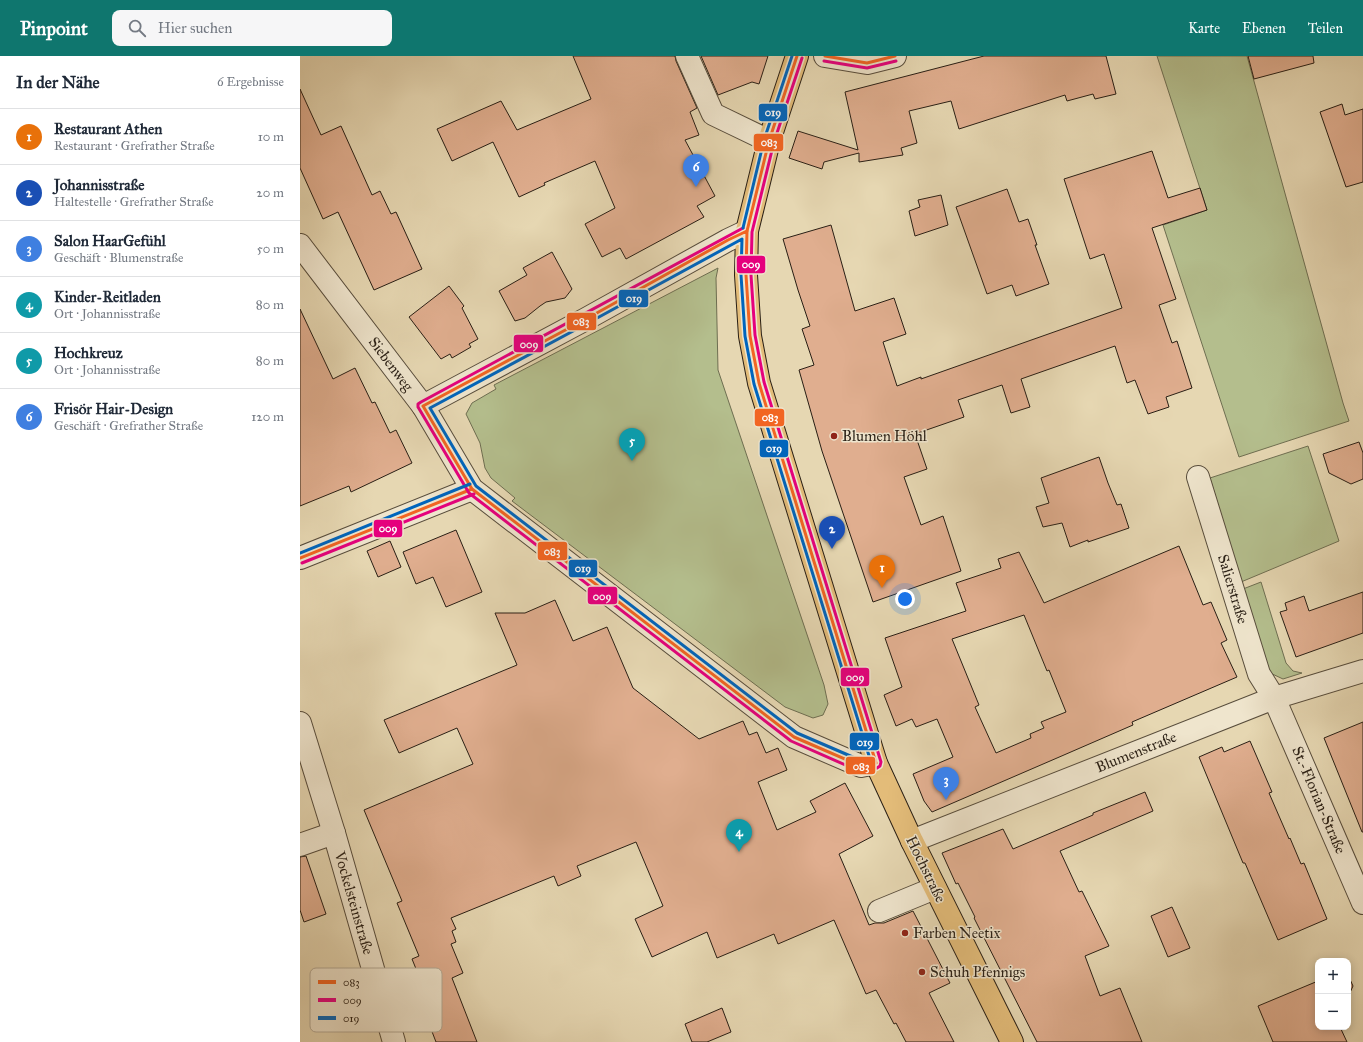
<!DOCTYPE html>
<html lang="de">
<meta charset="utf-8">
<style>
body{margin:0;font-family:"IM FELL Great Primer",serif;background:#f6f6f7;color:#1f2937}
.controls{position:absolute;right:12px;bottom:12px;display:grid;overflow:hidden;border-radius:8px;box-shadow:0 2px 10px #0003}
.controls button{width:36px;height:36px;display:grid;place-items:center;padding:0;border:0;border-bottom:1px solid #e0e1e3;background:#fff;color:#1f2937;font:20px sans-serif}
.you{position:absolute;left:605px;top:543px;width:14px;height:14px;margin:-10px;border:3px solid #fff;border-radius:50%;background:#1a73e8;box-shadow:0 0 0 6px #1a73e833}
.badge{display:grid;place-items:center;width:26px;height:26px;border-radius:50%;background:#0f766e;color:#fff;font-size:13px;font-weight:700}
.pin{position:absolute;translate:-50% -33px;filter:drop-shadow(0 1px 2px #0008)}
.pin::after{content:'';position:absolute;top:21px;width:14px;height:12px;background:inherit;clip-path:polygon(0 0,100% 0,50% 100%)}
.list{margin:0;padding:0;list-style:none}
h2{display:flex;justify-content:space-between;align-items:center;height:52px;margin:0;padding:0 16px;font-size:17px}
h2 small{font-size:13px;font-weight:400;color:#747a83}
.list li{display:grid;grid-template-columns:26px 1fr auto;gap:12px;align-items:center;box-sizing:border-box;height:56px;padding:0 16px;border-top:1px solid #e0e1e3}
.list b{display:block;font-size:15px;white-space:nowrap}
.list p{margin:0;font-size:13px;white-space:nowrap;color:#747a83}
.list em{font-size:13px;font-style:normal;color:#747a83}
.icon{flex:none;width:22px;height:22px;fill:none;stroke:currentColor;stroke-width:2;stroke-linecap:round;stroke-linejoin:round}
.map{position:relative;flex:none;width:1063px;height:986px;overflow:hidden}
header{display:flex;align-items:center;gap:24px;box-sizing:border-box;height:56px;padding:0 20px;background:#0f766e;color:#fff}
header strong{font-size:19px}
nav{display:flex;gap:22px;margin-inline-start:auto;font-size:14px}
.search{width:280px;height:36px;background:#f6f6f7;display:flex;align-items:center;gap:10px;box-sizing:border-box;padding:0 14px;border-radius:8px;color:#747a83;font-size:15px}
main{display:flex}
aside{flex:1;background:#fff}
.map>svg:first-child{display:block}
.green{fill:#b4be8d;stroke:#6e6e51}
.building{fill:#e0ae8f;stroke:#291f15;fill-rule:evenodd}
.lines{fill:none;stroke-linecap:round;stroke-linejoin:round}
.minor-casing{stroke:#584d3c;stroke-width:24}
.major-casing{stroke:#291f15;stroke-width:24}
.minor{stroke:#efe5cd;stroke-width:22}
.major{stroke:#e3bc79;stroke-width:22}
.bus-1-casing{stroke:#efe5cd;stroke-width:6}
.bus-2-casing{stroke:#efe5cd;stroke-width:6}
.bus-3-casing{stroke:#efe5cd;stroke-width:6}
.bus-1{stroke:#f26522;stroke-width:3}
.bus-2{stroke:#e5007d;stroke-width:3}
.bus-3{stroke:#0065bd;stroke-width:3}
.poi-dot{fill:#8f2418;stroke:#efe5cd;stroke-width:1.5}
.labels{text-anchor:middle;stroke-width:3;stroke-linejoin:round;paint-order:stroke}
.street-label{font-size:15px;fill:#291f15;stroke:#efe5cd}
.poi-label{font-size:15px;fill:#291f15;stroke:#efe5cd;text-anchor:start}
.key{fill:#efe5cd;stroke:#b4aa96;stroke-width:1}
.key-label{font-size:11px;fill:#291f15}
.line-badge{stroke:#efe5cd;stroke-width:1.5}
.badge-label{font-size:11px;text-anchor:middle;font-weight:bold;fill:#fff}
</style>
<header>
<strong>Pinpoint</strong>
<div class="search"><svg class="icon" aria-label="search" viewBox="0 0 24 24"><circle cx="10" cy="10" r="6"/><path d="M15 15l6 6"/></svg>Hier suchen</div>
<nav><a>Karte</a><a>Ebenen</a><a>Teilen</a></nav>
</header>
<main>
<aside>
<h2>In der Nähe<small>6 Ergebnisse</small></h2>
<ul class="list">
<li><span class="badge" style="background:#e8710a">1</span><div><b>Restaurant Athen</b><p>Restaurant · Grefrather Straße</p></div><em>10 m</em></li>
<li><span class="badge" style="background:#1a4fb4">2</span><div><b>Johannisstraße</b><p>Haltestelle · Grefrather Straße</p></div><em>20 m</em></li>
<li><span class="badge" style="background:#3f7fe0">3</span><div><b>Salon HaarGefühl</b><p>Geschäft · Blumenstraße</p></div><em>50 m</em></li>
<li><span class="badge" style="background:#0f9aa8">4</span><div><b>Kinder-Reitladen</b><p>Ort · Johannisstraße</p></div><em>80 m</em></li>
<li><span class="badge" style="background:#0f9aa8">5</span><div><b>Hochkreuz</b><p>Ort · Johannisstraße</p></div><em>80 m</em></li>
<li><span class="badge" style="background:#3f7fe0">6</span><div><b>Frisör Hair-Design</b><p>Geschäft · Grefrather Straße</p></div><em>120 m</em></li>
</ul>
</aside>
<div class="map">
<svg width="1063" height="986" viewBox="0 0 1063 986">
<rect width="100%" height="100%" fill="#e6d7b2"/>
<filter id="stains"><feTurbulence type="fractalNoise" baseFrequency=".005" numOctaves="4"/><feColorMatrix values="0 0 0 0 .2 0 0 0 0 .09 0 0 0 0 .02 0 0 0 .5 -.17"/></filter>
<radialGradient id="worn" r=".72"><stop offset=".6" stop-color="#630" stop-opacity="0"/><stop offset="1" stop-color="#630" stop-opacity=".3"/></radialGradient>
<g class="green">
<path d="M857,0h90l96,347 6,18 -110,36 -76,-232 44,-15z"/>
<path d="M418,212l-2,10 2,92 106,315 4,19 -5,11 -10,3 -28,-11 -273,-206 3,-3 -24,-20 -6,-10 -5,-25 -14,-29 6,-11 24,-14 -2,-4z"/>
<path d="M1008,390l31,95 -98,41 -31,-104z"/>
<path d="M961,526l25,81 7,8 9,2 -19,6 -15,-7 -25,-83z"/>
</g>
<g class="building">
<path d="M273,0h102l1,5 21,47 -7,4 9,23 -14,5 30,56 -18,10 7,11 -78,42 -6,-11 -18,9 -17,-33 30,-16 -20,-47 -51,22 1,2 -26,12 -26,-55 -41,19 -15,-32 64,-28 16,29 74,-31z"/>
<path d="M401,0h67l-9,28 -7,-2 -34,13z"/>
<path d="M684,0h122l10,38 -21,5 -2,-5 -26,7 -2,-6 -106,34 -8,-28 -42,10 8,32 -16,5 2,7 -44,7v-9l-35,9 -2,7 -33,-11 9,-27 60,19 -13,-58z"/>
<path d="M948,0h65l1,7 -60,16z"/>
<path d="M0,33l21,46 20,-9 31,69 8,-4 11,23 5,-2 26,57 -48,21 -36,-78 -15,7 -23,-51z"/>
<path d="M1042,48l3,11 18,-6v73l-17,5 -26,-75z"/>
<path d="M852,95l16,47 32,-10 7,22 -55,18 24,71 -17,6 13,38 5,-2 15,47 -26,9 3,10 -21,7 -13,-34 -8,3 -12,-37 -94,33 9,28 -19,6 -9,-28 -44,15 6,17 -49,17 12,35 -23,8 17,48 22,-9 18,55 -88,31 -51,-151 -23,-81 15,-5 -12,-36 8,-3 -12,-36 -15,-51 48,-14 24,86 39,-13 12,36 -23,8 14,44 24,-9v2l201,-71 -18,-54 -14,5 -26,-80z"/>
<path d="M707,133l12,33 9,-3 9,26h-2l14,39 -33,12 -4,-11 -25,9 -31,-87z"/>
<path d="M641,139l7,30 -33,11 -6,-25 11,-4 -2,-7z"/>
<path d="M252,196l20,37 -7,9 -19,4 -6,4 -15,12 -10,3 -16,-30 28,-16 -4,-7z"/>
<path d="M149,230l15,20 -2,2 16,31 -9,5 2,3 -19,11 -2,-4 -9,5 -32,-42z"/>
<path d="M0,253l33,70 22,-11 17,35 3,-1 15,31 6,-3 16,33 -61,29 -2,-6 -49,20z"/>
<path d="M1059,386l4,11v26l-12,5 -22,-11 -6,-19z"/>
<path d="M799,401l9,26 9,22 4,-1 8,24 -41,14v-2l-18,7 -8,-24 -19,4 -7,-20 13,-4 -8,-25z"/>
<path d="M156,474l26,62 -36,15 -13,-30 -17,7 -13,-32z"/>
<path d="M90,485l11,26 -23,10 -11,-26z"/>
<path d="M879,490l24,59 8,-3 16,38 -6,3 16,34 -105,45 1,3 -76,33 -125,54 -8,-11 -11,-27 40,-17 -16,-38 -21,8 -4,-8 -16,7 -12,-31 18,-8 -17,-49 81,-27 -10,-28 45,-15 -3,-9 21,-7 25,51zM724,559l23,56 2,-1 17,42 -25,10 3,6 -14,6 1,4 -35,15 -21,-46 4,-2 -27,-66z"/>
<path d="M1063,536v41l-67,24 -16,-45 7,-2 -2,-7 19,-7 5,15z"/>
<path d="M255,544l18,41 34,-14 26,61 66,51 44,-18 6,14 8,-3 9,21 12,-5 9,22 -29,12 19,48 39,-18 -6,-11 35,-18 28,53 -34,18 18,42 12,29 6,-2h9l29,-12 37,72 -21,10 25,49h-48l-10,-19 -2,1 -18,-34 -10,4 -32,-74 -56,24 -4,-10 -57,24 -10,-26 -55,25 -17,-38 28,-13 -27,-64 -59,24 4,10 -23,10 -4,-10 -103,42 5,11 -4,2 4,11 -5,2 12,29 -11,5 25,64h-41l-10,-26 8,-3 -22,-54 7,-3 -22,-53 5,-2 -38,-91 109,-46 -16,-36 -58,25 -15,-33 133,-55 -22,-52h30z"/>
<path d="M1063,666v110h-1l-38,-94z"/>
<path d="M950,685l22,51 -3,1 20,46 1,-1 11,26 3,-1 23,56 -49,21 -33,-77h-2l-44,-106 23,-10 2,5z"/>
<path d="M845,736l8,19 -93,40 19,41 3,-1 27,55 -24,10 15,40 20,-8 22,54h-105l-63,-124 1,-1 -17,-34 -2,1 -14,-31 61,-24 10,20 80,-34v-2z"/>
<path d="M6,800l20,58 -22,8 -4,-12v-53z"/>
<path d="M872,851l18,41 -22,9 -17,-41z"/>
<path d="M1048,919l5,11 -5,11z"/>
<path d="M1018,925v46h22l7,15h-74l-15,-36z"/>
<path d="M422,952l9,24 -24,10h-15l-7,-18z"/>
</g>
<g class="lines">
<defs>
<g id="minor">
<path d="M387,0l26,58 56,27"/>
<path d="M525,0l42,7 28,-7"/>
<path d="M0,189l123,161 49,83 322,248 67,29 15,-3"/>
<path d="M123,350l163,-87 142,-79 19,-9"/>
<path d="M898,421l61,197 15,24 89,205"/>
<path d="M0,502l172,-69"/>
<path d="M0,667l34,110 60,209"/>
<path d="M612,785l362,-143 89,-27"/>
<path d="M0,789l34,-12"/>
<path d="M579,855l56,-23"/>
</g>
<path id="major" d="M497,0l-28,85 -22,90 -1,44 4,61 9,47 117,380 36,78 100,201"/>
</defs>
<use href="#minor" class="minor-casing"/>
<use href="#major" class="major-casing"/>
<use href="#minor" class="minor"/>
<use href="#major" class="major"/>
<defs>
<g id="bus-1">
<path d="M525,0l42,7 28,-7"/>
<path d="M447,175l-1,44 4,61 9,47 117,380 -15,3 -67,-29 -322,-248 -49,-83 163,-87 142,-79z"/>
<path d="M447,175l22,-90 28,-85"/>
<path d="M0,502l172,-69"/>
</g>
<g id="bus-2">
<path d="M524,5l43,7 29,-7"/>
<path d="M443,172l-322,174 -3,2v3l51,86 322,248 68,30 18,-3 3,-2 1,-4 -117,-380 -9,-47 -4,-60 1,-43 22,-90 28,-84"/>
<path d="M2,507l172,-69"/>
</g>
<g id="bus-3">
<path d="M443,172l21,-88 28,-84"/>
<path d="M442,183l-1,36 4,61 9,48 116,375 -8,2 -65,-28 -321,-247 -46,-78 158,-85z"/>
<path d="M0,497l170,-69"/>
</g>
</defs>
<use href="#bus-1" class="bus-1-casing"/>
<use href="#bus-2" class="bus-2-casing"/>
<use href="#bus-3" class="bus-3-casing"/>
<use href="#bus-1" class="bus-1"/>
<use href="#bus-2" class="bus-2"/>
<use href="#bus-3" class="bus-3"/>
</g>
<g class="poi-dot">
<circle cx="534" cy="380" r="4"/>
<circle cx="605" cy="877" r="4"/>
<circle cx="622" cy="916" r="4"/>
</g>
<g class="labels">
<g class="street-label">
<text transform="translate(91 308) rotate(53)" y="5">Siebenweg</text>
<text transform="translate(933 533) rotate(73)" y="5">Salierstraße</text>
<text transform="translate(836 696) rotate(-22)" y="5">Blumenstraße</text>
<text transform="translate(1019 744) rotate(67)" y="5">St.-Florian-Straße</text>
<text transform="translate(626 813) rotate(64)" y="5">Hochstraße</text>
<text transform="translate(54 847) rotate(74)" y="5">Vockelsteinstraße</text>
</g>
<g class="poi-label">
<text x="542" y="385">Blumen Höhl</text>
<text x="613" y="882">Farben Neetix</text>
<text x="630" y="921">Schuh Pfennigs</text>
</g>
</g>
<rect x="10" y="912" width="132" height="64" rx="6" class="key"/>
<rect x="18" y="924" width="18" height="4" fill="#f26522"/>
<rect x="18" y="942" width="18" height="4" fill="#e5007d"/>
<rect x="18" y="960" width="18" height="4" fill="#0065bd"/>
<g class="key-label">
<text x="43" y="930">083</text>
<text x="43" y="948">009</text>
<text x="43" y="966">019</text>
</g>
<g class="line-badge">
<rect x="458" y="47" width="30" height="19" rx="4" fill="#0065bd"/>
<rect x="453" y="77" width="31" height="19" rx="4" fill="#f26522"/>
<rect x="436" y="199" width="30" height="19" rx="4" fill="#e5007d"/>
<rect x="318" y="233" width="31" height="19" rx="4" fill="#0065bd"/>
<rect x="266" y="256" width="31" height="19" rx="4" fill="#f26522"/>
<rect x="213" y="278" width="31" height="19" rx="4" fill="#e5007d"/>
<rect x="454" y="352" width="31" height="19" rx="4" fill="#f26522"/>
<rect x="459" y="383" width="30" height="19" rx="4" fill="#0065bd"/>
<rect x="73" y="463" width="30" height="19" rx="4" fill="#e5007d"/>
<rect x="237" y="485" width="31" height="20" rx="4" fill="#f26522"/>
<rect x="268" y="503" width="30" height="19" rx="4" fill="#0065bd"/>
<rect x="287" y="530" width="31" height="19" rx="4" fill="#e5007d"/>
<rect x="540" y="611" width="30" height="20" rx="4" fill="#e5007d"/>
<rect x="549" y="676" width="31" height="19" rx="4" fill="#0065bd"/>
<rect x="545" y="700" width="31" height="19" rx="4" fill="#f26522"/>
</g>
<g class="badge-label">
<text x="473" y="60">019</text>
<text x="469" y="90">083</text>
<text x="451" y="212">009</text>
<text x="334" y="246">019</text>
<text x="281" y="269">083</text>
<text x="229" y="292">009</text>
<text x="470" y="365">083</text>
<text x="474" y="396">019</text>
<text x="88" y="476">009</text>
<text x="252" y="499">083</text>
<text x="283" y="516">019</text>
<text x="302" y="544">009</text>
<text x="555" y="625">009</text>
<text x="565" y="690">019</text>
<text x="561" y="714">083</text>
</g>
<rect width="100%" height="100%" filter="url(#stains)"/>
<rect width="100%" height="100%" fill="url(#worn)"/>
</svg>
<div class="controls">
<button>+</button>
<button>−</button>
</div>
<div class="you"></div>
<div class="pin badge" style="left:582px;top:532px;background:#e8710a">1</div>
<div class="pin badge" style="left:532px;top:493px;background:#1a4fb4">2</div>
<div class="pin badge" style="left:646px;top:744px;background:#3f7fe0">3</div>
<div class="pin badge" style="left:439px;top:796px;background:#0f9aa8">4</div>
<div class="pin badge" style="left:332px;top:405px;background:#0f9aa8">5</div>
<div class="pin badge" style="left:396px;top:131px;background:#3f7fe0">6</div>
</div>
</main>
